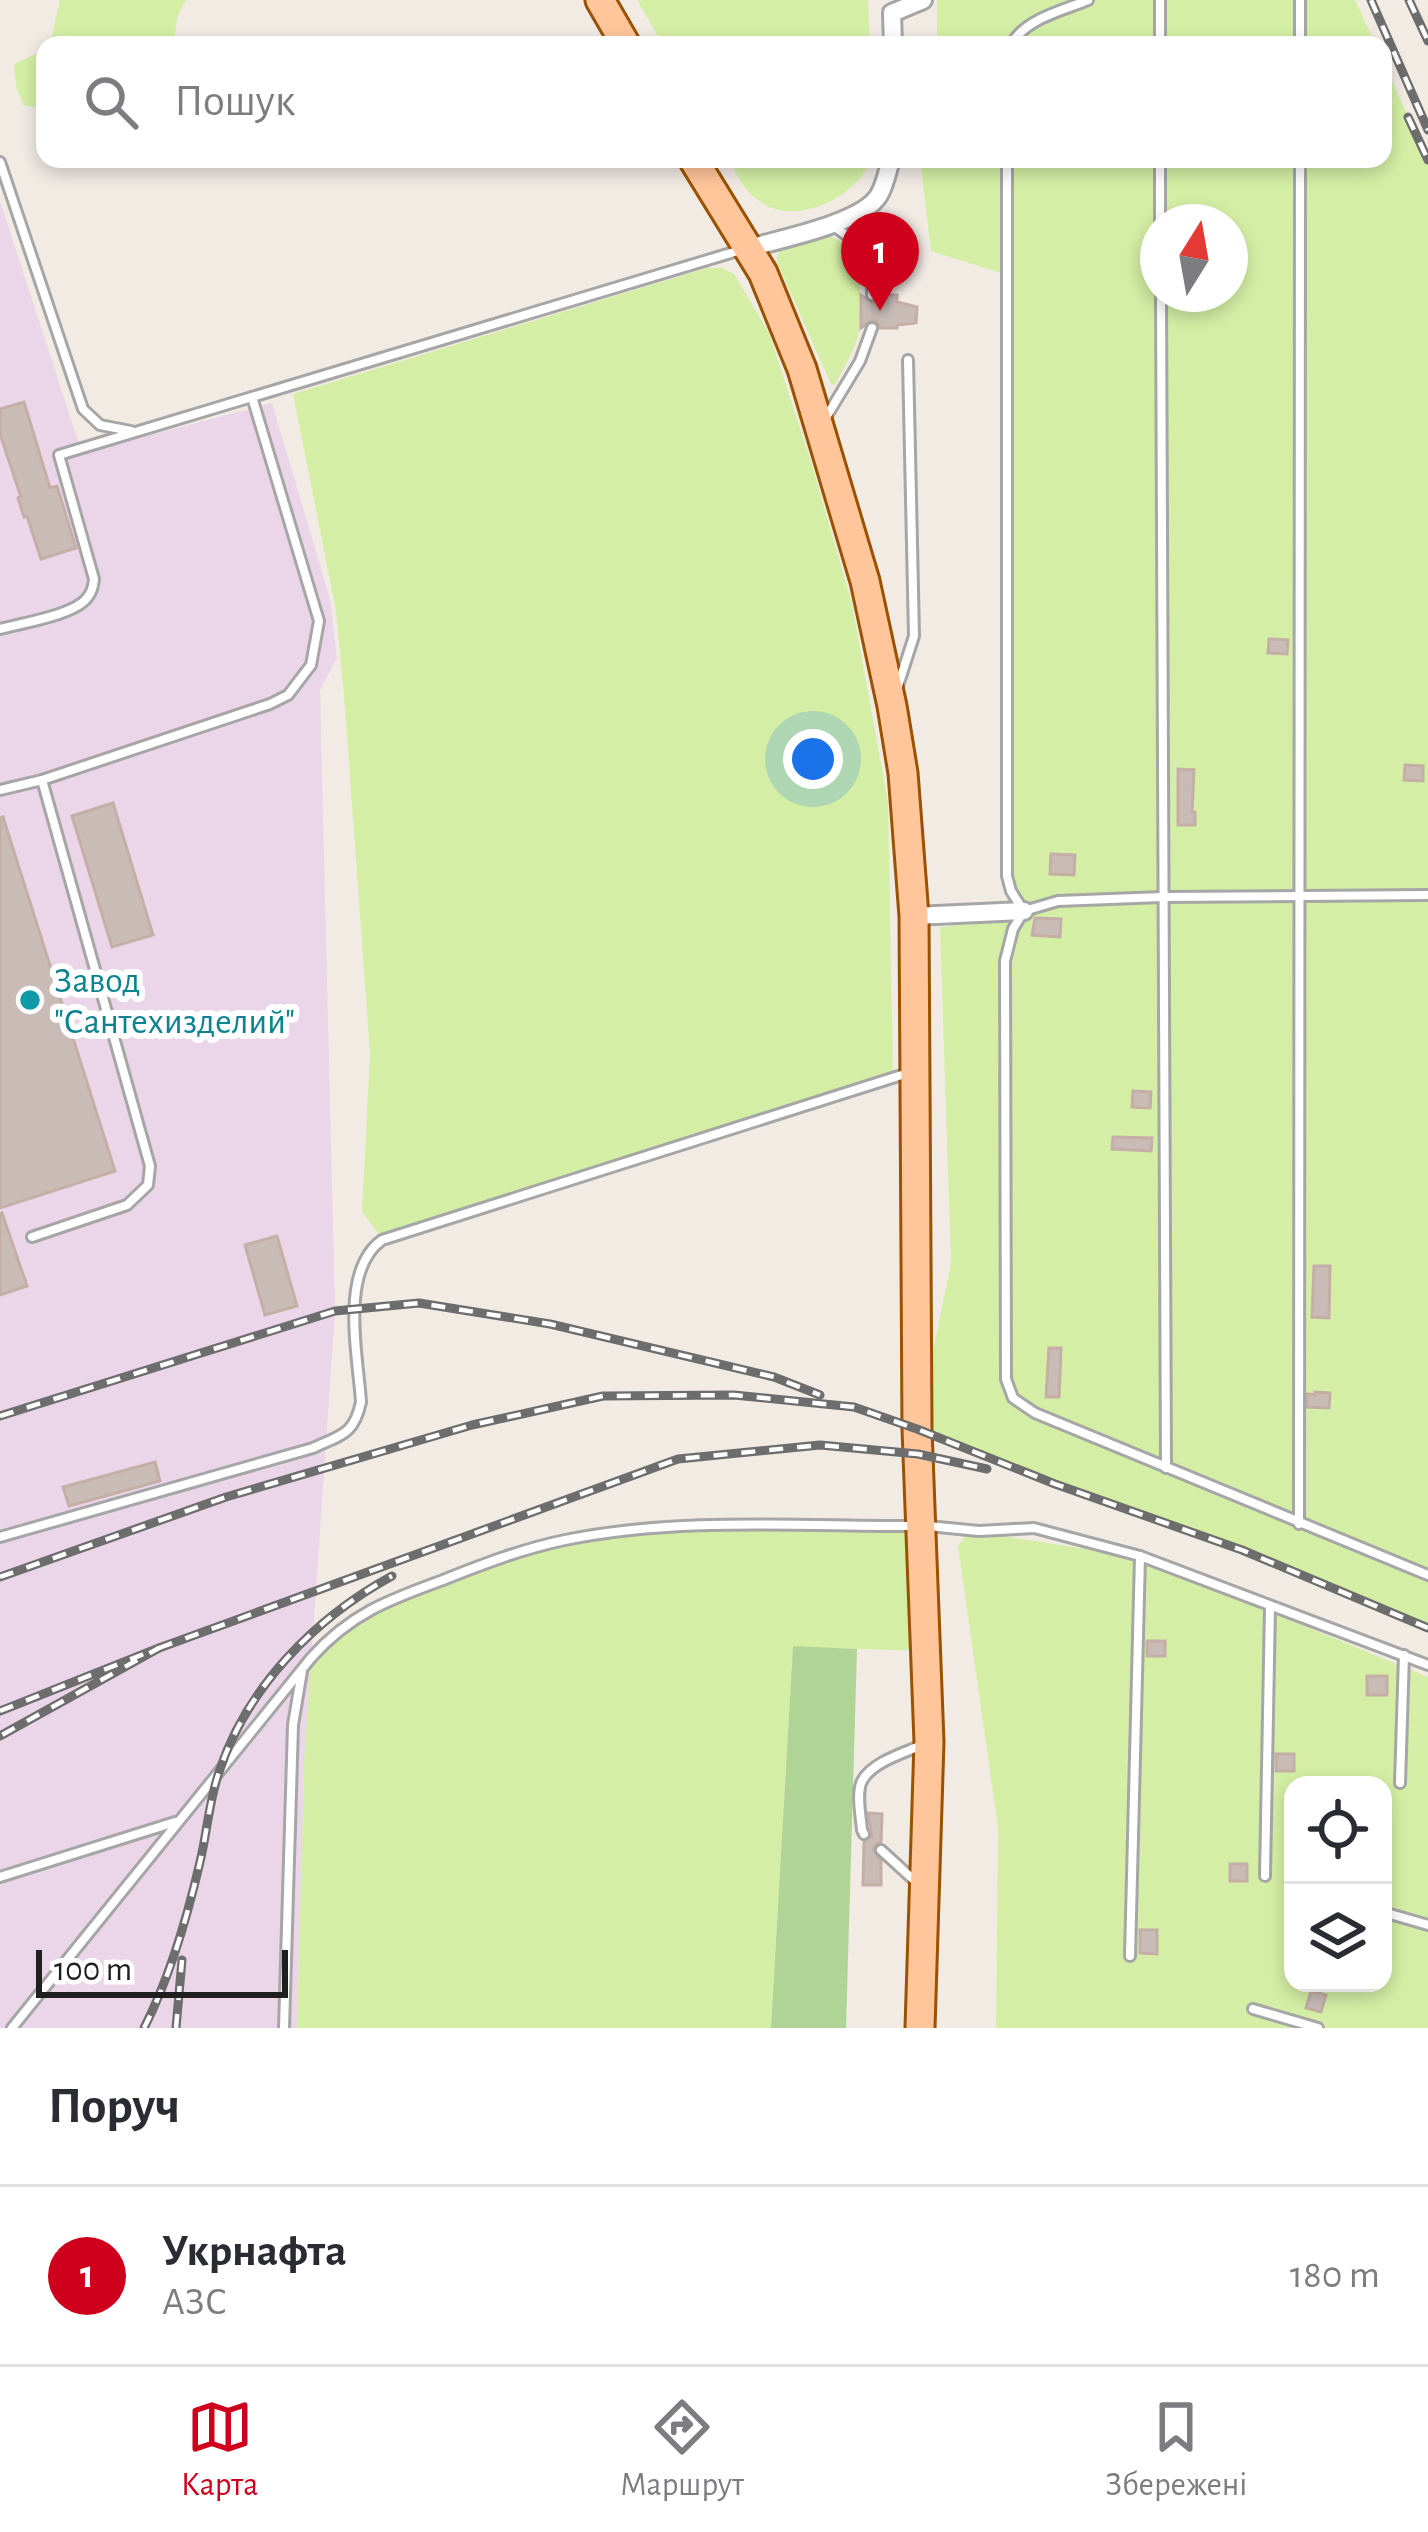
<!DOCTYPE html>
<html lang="uk">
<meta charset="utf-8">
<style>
body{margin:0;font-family:"Alegreya Sans",sans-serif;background:#f7f7f7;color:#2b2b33}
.controls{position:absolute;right:36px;bottom:36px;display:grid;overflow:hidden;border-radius:24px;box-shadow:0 6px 18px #0003}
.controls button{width:108px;height:108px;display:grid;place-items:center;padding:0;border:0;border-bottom:3px solid #e1e1e2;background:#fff;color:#2b2b33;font:60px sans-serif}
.compass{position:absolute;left:1140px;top:204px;width:108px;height:108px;border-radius:50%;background:#fff;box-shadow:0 6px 18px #0003;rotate:11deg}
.scale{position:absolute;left:36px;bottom:30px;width:252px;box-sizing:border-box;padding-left:12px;border:6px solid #1f1f1f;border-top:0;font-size:33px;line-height:42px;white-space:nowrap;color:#1f1f1f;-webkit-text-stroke:9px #fff;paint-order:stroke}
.you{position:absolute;left:813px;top:759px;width:42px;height:42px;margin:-30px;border:9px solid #fff;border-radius:50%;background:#1a73e8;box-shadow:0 0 0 18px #1a73e833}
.badge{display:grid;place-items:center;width:78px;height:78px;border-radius:50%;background:#ce001c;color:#fff;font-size:39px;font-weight:700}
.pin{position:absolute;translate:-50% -99px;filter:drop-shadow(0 3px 6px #0008)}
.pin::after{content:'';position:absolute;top:63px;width:42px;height:36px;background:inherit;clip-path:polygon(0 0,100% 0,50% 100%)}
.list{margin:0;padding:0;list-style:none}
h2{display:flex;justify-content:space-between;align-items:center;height:156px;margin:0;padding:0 48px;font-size:51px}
h2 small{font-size:39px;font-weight:400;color:#7c7c81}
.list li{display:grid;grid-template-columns:78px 1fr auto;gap:36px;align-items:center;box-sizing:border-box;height:180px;padding:0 48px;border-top:3px solid #e1e1e2}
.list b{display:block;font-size:45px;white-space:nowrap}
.list p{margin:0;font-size:39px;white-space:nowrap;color:#7c7c81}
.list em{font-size:39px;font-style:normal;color:#7c7c81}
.icon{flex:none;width:66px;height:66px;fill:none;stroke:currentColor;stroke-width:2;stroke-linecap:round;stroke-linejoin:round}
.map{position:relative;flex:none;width:1428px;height:2028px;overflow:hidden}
.search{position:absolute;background:#fff;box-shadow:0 6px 18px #0003;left:36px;right:36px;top:36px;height:132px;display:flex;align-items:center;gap:30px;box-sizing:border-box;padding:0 42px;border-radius:24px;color:#7c7c81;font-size:45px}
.sheet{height:336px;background:#fff}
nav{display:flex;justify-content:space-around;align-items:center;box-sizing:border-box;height:168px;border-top:3px solid #e1e1e2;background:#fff;font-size:33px;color:#7c7c81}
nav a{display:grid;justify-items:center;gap:6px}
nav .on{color:#ce001c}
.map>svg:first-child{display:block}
.industrial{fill:#ead5e9}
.grass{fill:#d4efa5;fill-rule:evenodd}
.forest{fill:#b0d495}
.building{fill:#c9bcb7;stroke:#c4aea5;stroke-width:3}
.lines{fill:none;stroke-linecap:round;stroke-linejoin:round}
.service-casing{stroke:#a6a6a6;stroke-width:14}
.minor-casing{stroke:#a6a6a6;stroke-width:22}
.primary-casing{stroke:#9a5200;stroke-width:33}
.service{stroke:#fff;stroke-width:8}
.minor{stroke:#fff;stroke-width:16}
.primary{stroke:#ffc69b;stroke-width:27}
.rail-casing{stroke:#6d6d6d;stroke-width:9}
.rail{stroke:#fff;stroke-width:4.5;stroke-dasharray:14;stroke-linecap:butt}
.culture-dot{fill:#0f9aa8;stroke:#fff;stroke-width:4.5}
.labels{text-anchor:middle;stroke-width:12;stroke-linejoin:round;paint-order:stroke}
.culture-label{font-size:36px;fill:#0d838f;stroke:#fff;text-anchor:start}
</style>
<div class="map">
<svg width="1428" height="2028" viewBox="0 0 1428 2028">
<rect width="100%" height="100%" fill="#f1ebe4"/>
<path class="industrial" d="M0,201l82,252 190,-50 58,196 7,59 -17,32 15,621 -31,454 -7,263h-297z"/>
<g class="grass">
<path d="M60,0h126l-8,15 -5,30h-123z"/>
<path d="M637,0h231l2,45h-207z"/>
<path d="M937,0h418l21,45h-439z"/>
<path d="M45,50v59l-22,-4 -7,-20 -2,-21z"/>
<path d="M1383,61l45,99v1468l-186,-78 -187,-66 -138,-55 34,-165 -11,-337 67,-6 -6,-648 -70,-22 -11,-92h463zM1158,222h72v72h-72z"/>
<path d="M729,159h143c-17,40 -80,71 -117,39 -12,-9 -19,-26 -26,-39z"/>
<path d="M826,234l29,15c5,23 9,68 2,90 -5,16 -15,31 -22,46l-4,-1 -54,-122c0,-26 29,-24 49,-28z"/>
<path d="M707,268h15l12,6 35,59 43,132 40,139 36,198 5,270 -512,165 -19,-25 8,-159 -26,-358 -8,-84 -43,-217z"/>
<path d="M923,1526l4,125 -134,-4 -22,381h-474l7,-263 7,-107 18,-20 71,-42 164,-56 90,-11z"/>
<path d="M991,1534l126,20 62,20 249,103v351h-432l2,-200 -40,-282 7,-10zM1293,1785h90v198h-90z"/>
</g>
<path class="forest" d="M793,1646l64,3 -11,379h-75z"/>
<g class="building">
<path d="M861,295l12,8 7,-8h17v7l20,5 -1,16 -19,2v3h-17l-3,-6 -5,-2 -11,8z"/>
<path d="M24,402l26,86 7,-2 19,62 -35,11 -14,-43 -3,1 -6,-19 3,-1 -21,-63v-25z"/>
<path d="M1269,639l19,1 -1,14 -19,-1z"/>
<path d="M1405,765l18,1v15l-19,-1z"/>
<path d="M1178,769l16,1 -2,42h3v13h-17z"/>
<path d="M113,803l40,132 -41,12 -40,-131z"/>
<path d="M3,817l112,354 -115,37v-390z"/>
<path d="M1051,854l24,1 -1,20 -24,-1z"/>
<path d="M1035,918l26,1 -1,18 -28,-2z"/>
<path d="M1133,1091l18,1 -1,16 -18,-1z"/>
<path d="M1113,1137l39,1 -1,13 -39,-2z"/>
<path d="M2,1213l25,73 -27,9v-81z"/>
<path d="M277,1236l20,70 -32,9 -20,-70z"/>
<path d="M1314,1266h16l-1,52 -17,-1z"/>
<path d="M1049,1348h12l-2,49h-13z"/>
<path d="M1315,1392l15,1 -1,15 -22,-1v-13l8,1z"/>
<path d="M155,1462l5,19 -91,25 -6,-19z"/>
<rect x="1147" y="1641" width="18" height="15"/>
<rect x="1367" y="1676" width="20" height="19"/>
<rect x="1276" y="1754" width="18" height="17"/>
<path d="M868,1813l14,1 -1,28 -5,2 -3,5 8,12v24h-18l1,-43 8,-6z"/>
<rect x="1230" y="1864" width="17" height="17"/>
<path d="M1140,1930h17v24l-17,-1z"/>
<path d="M1311,1991l15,4 -5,17 -15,-4z"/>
</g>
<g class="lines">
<defs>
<g id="service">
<path d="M1160,0v45"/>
<path d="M1011,45c13,-26 51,-34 77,-45"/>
<path d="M1300,45v-45"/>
<path d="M1007,159v717l4,15 12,19"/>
<path d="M1160,159v63"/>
<path d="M0,162l83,247 17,16 31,6"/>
<path d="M831,224c32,23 43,30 41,71"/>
<path d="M1161,294l5,1174"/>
<path d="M825,419l35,-58 12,-33"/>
<path d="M0,629c22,-6 74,-14 87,-31 5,-6 6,-11 7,-19l-35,-124 685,-206"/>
<path d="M898,686l16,-50 -6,-276"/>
<path d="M0,790l42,-10"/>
<path d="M1428,895l-266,2 -104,4 -34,10 -11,18 -8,32 1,418 7,19 22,15 393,162"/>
<path d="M32,1237l95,-32 21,-20 2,-19 -108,-386 228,-76 18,-9 23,-30 8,-44 -67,-224"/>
<path d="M1299,1524l1,-1365"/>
<path d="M928,1526l51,5 55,-3 106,28 288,109"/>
<path d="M0,1537l313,-89c28,-13 41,-13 48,-46 -3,-47 -22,-131 21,-162l526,-167"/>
<path d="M1400,1783l4,-128"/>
<path d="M864,1834l-2,-4c-1,-13 -6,-37 0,-49 10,-19 42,-28 60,-36"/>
<path d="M881,1850l34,31"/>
<path d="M1265,1876l5,-269"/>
<path d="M0,1877l175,-55"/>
<path d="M1383,1912l45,13"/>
<path d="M1130,1956l10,-400"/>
<path d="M1253,2009l65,19"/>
<path d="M12,2028l299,-370c39,-44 77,-58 132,-78 40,-16 79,-31 122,-40 113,-23 233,-14 348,-14"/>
<path d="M284,2028l9,-303 9,-54"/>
</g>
<g id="minor">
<path d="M893,45l-1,-32 31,-13"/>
<path d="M749,248c31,-9 114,-25 130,-53 6,-10 9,-25 12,-36"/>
<path d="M914,916l110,-5"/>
</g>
<g id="primary">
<path d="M600,0l26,45"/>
<path d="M693,159l70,114 39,96 63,212 27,125 11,67 11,143 3,513 12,313 -9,286"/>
</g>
</defs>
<use href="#service" class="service-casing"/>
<use href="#minor" class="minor-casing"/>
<use href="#primary" class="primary-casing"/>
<use href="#service" class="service"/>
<use href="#minor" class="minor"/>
<use href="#primary" class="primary"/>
<defs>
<g id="rail">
<path d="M1371,0l57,130"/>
<path d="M1409,0l19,41"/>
<path d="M1408,117l20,43"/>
<path d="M0,1416l335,-105 84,-8 131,21 224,53 46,18"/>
<path d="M0,1577l226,-80 246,-72 131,-29 131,-1 120,12 63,22 138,55 187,66 186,78"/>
<path d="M159,1648l519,-189 142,-14 98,9 69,15"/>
<path d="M0,1711l159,-63 -159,88"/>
<path d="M144,2028c26,-51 43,-110 56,-166 7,-29 9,-61 19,-90 28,-85 96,-154 173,-196"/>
<path d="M176,2028l6,-68"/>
</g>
</defs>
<use href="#rail" class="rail-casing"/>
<use href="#rail" class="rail"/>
</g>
<circle class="culture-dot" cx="30" cy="1000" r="12"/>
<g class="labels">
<g class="culture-label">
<text x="54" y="992">Завод<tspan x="54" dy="41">"Сантехизделий"</tspan></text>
</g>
</g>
</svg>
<div class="controls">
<button><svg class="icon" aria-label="locate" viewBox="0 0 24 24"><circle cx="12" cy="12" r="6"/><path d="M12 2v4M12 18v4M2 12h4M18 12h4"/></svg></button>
<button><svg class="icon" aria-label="layers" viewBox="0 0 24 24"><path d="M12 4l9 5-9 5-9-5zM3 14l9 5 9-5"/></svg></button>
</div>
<svg class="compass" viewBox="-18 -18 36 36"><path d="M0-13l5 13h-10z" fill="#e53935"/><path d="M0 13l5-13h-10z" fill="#7c7c81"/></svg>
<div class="scale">100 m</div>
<div class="you"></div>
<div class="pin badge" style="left:880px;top:311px">1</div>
<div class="search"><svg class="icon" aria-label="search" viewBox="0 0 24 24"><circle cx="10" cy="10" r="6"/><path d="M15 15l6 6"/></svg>Пошук</div>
</div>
<section class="sheet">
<h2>Поруч<small></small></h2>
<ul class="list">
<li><span class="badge">1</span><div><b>Укрнафта</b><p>АЗС</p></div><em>180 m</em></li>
</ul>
</section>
<nav>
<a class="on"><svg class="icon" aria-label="map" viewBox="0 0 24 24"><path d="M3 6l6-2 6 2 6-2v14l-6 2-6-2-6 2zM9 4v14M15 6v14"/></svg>Карта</a>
<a><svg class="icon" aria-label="directions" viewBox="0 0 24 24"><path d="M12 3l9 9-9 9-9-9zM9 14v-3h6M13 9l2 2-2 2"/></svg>Маршрут</a>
<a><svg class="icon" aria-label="saved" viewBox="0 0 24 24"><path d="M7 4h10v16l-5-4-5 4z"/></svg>Збережені</a>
</nav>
